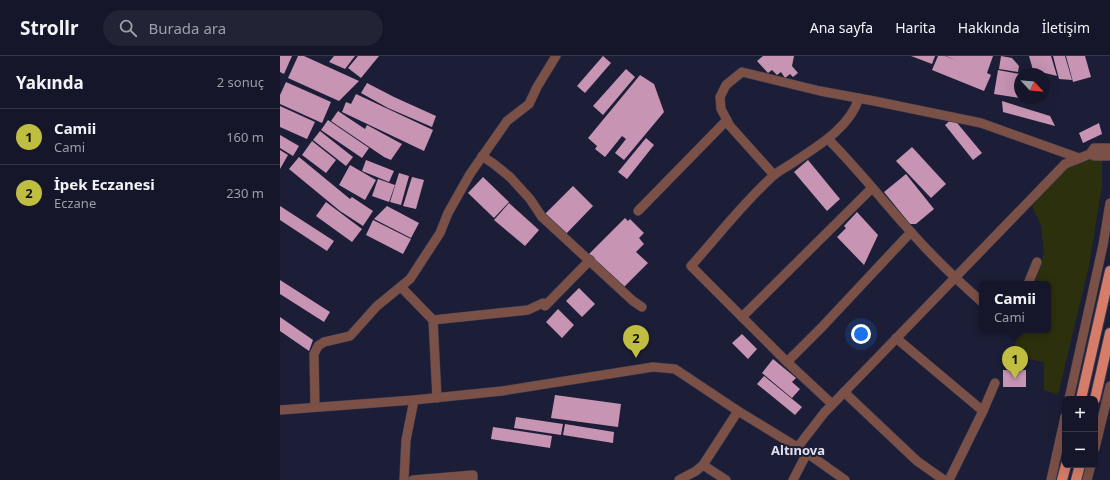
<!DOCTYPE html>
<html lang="tr">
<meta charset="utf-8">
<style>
body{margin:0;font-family:"Noto Sans",sans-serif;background:#222335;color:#f1f3f6}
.controls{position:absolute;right:12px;bottom:12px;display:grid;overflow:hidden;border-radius:6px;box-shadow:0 4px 16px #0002}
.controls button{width:36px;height:36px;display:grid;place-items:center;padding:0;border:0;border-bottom:1px solid #343546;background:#151629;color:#f1f3f6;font:20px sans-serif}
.compass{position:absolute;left:734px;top:12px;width:36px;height:36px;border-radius:50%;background:#151629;box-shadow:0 4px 16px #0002;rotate:116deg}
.you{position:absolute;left:581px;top:278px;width:14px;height:14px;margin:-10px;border:3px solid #fff;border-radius:50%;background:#1a73e8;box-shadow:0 0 0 6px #1a73e833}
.badge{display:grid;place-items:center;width:26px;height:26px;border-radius:50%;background:#bfbe41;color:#111;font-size:13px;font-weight:700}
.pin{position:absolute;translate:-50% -33px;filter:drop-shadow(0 1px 2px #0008)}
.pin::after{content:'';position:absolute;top:21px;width:14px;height:12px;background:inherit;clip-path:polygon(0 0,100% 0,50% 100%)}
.popup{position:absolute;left:699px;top:225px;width:72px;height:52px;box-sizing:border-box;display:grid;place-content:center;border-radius:6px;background:#151629;filter:drop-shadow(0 1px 3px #0005);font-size:13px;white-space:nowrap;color:#9d9fa8}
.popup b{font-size:15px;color:#f1f3f6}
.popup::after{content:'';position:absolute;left:50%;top:100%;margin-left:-8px;border:8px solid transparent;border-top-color:#151629}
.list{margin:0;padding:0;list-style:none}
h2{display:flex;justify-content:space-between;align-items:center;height:52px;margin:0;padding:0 16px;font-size:17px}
h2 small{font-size:13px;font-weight:400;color:#9d9fa8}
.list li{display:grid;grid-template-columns:26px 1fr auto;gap:12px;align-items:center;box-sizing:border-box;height:56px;padding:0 16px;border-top:1px solid #343546}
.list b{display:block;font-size:15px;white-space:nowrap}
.list p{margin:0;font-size:13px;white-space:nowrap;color:#9d9fa8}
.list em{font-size:13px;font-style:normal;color:#9d9fa8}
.icon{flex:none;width:22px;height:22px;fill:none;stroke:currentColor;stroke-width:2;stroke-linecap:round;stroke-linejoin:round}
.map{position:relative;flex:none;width:830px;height:424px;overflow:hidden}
header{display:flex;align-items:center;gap:24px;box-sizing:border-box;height:56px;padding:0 20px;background:#151629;border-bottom:1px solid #343546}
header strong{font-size:19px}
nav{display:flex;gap:22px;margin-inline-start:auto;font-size:14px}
.search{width:280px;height:36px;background:#222335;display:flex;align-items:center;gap:10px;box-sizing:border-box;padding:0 14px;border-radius:22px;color:#9d9fa8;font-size:15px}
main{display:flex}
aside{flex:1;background:#151629}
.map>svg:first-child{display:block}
.green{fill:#2d300c}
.building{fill:#c794b4}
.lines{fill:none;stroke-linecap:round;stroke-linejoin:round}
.minor-casing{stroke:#373951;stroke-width:10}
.major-casing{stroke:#373951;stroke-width:12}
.minor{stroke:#7b5046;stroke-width:9}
.major{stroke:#d67d69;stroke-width:10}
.labels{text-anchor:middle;stroke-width:4;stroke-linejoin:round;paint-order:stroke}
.quarter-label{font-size:13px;font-weight:bold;fill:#dee0f1;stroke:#1c1e37}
</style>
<header>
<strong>Strollr</strong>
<div class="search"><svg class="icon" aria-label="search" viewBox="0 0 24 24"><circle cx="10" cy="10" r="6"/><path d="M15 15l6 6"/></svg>Burada ara</div>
<nav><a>Ana sayfa</a><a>Harita</a><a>Hakkında</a><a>İletişim</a></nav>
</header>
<main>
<aside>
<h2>Yakında<small>2 sonuç</small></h2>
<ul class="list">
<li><span class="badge">1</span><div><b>Camii</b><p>Cami</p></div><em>160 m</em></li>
<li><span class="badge">2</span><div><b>İpek Eczanesi</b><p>Eczane</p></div><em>230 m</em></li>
</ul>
</aside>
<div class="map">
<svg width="830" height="424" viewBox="0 0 830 424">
<rect width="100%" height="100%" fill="#1c1e37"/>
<path class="green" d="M815,102l7,2v26l-13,80 -31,129 -14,-5v-28l-32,-6 7,-26h29v-46h-13l9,-32 -3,-27 -9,-19 32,-40z"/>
<g class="building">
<path d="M0,0h12l-8,18 -4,-2z"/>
<path d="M18,0h6l55,25 -20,20 -51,-23z"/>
<path d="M54,0h21l-10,13 -16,-7z"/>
<path d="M78,0h21l-18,22 -13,-10z"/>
<path d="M323,0l8,7 -26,30 -8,-7z"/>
<path d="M483,0h31l-2,10 6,7 -5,4 -3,-3 -5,4 -4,-6 -4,3 -5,-5 -4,3 -11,-12z"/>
<path d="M631,0h24l-3,8z"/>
<path d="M658,0h7l13,5 -12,-5h47l-6,17 4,2 -7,16 -52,-21z"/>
<path d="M721,0l11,2 7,8 -1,6 -19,-3z"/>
<path d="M749,0h22l6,20 -24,-6z"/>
<path d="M773,0h12l7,24 -13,-1z"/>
<path d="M786,0h19l6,21 -18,5z"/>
<path d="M346,13l9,8 -32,38 -10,-9z"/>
<path d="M718,14l22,4v24l-26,-4z"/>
<path d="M360,19l14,9 10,28 -40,48 -9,-7 11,-14 -4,-3 -17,21 -10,-8 2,-3 -9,-8z"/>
<path d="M6,26l45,20 -9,21 -42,-19v-9z"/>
<path d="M87,27l27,14 42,19 -4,11 -44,-19 -27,-15z"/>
<path d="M76,38l77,36 -9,21 -82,-39 4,-10 5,2z"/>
<path d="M742,42h19v4z"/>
<path d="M722,45l48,15 5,10 -52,-14z"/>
<path d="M0,50l35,16 -8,17 -27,-12z"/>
<path d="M58,55l27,18 2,-4 35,19 -11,16 -7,-3 -53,-36z"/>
<path d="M673,62l29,35 -9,7 -28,-35z"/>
<path d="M48,64l41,28 -7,10 -41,-28z"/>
<path d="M819,67l3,11 -19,9 -4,-10z"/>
<path d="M40,75l33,26 -7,9 -33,-26z"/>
<path d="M0,79l19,11 -6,10 -13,-8z"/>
<path d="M366,82l8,7 -27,34 -9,-7z"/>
<path d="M32,85l24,19 -10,13 -24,-18z"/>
<path d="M632,91l34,37 -15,14 -35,-37z"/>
<path d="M0,94l8,5 -8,14z"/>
<path d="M19,101l51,42 2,-2 21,14 -10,15 -23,-15 -51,-42z"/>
<path d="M86,104l28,11 -5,11 -27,-11z"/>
<path d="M528,104l32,39 -13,12 -33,-39z"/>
<path d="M70,109l26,15 -11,20 -26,-15z"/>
<path d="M119,117l10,3 -8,29 -11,-3z"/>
<path d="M626,118l28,35 -18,15h-6l-26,-32z"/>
<path d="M132,121l12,3 -8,29 -13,-3z"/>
<path d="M203,121l26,25 -15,16 -26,-25z"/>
<path d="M98,123l17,6 -6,17 -17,-6z"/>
<path d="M293,130l20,20 -29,30 -21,-20z"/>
<path d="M46,146l36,27 -10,13 -36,-26z"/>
<path d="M229,147l30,27 -14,16 -31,-26z"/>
<path d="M0,150l54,35 -7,10 -47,-31z"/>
<path d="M107,150l32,17 -8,15 -37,-19z"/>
<path d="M577,156l21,23 -14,30 -27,-28 9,-9 -2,-2z"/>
<path d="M345,162l3,3 2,-2 14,14 -5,5 5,6 -8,8 12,11 -25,25 -34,-34z"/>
<path d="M93,164l38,19 -8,15 -37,-19z"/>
<path d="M0,224l50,32 -6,10 -44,-28z"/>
<path d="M299,232l16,16 -13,13 -16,-16z"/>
<path d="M278,253l16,16 -12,13 -16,-16z"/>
<path d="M0,261l33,23 -4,11 -29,-20z"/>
<path d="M462,278l15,15 -9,10 -16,-16z"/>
<path d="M493,303l23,19 -4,4 8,7 -8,9 -30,-25z"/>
<rect x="723" y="314" width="23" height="17"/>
<path d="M484,320l38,31 -7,8 -38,-31z"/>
<path d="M275,339l66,9 -3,23 -67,-9z"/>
<path d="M236,361l47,7 -2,11 -47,-7z"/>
<path d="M285,368l49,8 -1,11 -50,-8z"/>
<path d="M213,371l59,9 -2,12 -59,-9z"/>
</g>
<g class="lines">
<defs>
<g id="minor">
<path d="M548,83c29,29 54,61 82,92 22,25 47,49 72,71"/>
<path d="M810,98l4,2h16"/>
<path d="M202,100l12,8 16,13 20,22 12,18 91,84 9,6"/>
<path d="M494,119l-44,-49 -9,-17 -1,-12 6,-12 16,-13 78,19 54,10 107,22 98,35"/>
<path d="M358,155l89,-91"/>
<path d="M748,228l9,-22"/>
<path d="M121,231l32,33 4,78"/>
<path d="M265,250l45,-46"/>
<path d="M462,261l130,-129"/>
<path d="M153,264l95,-10 15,-7"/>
<path d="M616,282l87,73"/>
<path d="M507,306l35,-35 89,-95"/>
<path d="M564,336l73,69 27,19"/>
<path d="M789,343l34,-154 7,-42"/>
<path d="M552,348l-45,-42 -96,-96c27,-30 52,-63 82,-90 5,-5 12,-8 18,-12 25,-17 58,-35 68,-66"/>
<path d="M35,351l-1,-53 4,-8 6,-4 26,-6 27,-30 33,-27 30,-46 8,-20 22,-39 37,-53 22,-17 8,-17 19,-31"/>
<path d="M0,354l134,-10 88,-9 151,-24 22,2 63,42 69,42 38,27"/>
<path d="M517,392l27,-35 241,-249 25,-10 4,-6h16"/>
<path d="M815,392l15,-62"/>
<path d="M423,409l23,15"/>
<path d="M124,424l2,-40 8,-40"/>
<path d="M133,424l60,-5v5"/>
<path d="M399,424l17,-9 7,-6 35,-54"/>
<path d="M513,424l14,-27"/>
<path d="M669,424l34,-69 12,-28"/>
<path d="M771,424l14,-63"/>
<path d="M807,424l4,-15"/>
</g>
<g id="major">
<path d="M801,343l29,-128"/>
<path d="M815,343l15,-66"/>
<path d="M782,424l4,-15"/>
<path d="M796,424l4,-15"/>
</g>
</defs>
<use href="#minor" class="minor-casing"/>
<use href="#major" class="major-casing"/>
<use href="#minor" class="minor"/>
<use href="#major" class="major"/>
</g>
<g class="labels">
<g class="quarter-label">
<text x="518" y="399">Altınova</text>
</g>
</g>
</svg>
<div class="controls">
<button>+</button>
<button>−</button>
</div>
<svg class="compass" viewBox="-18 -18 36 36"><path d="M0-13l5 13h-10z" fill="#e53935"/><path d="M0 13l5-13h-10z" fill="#9d9fa8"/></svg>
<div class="you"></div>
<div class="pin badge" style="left:735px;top:323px">1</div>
<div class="popup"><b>Camii</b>Cami</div>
<div class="pin badge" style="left:356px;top:302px">2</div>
</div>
</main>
